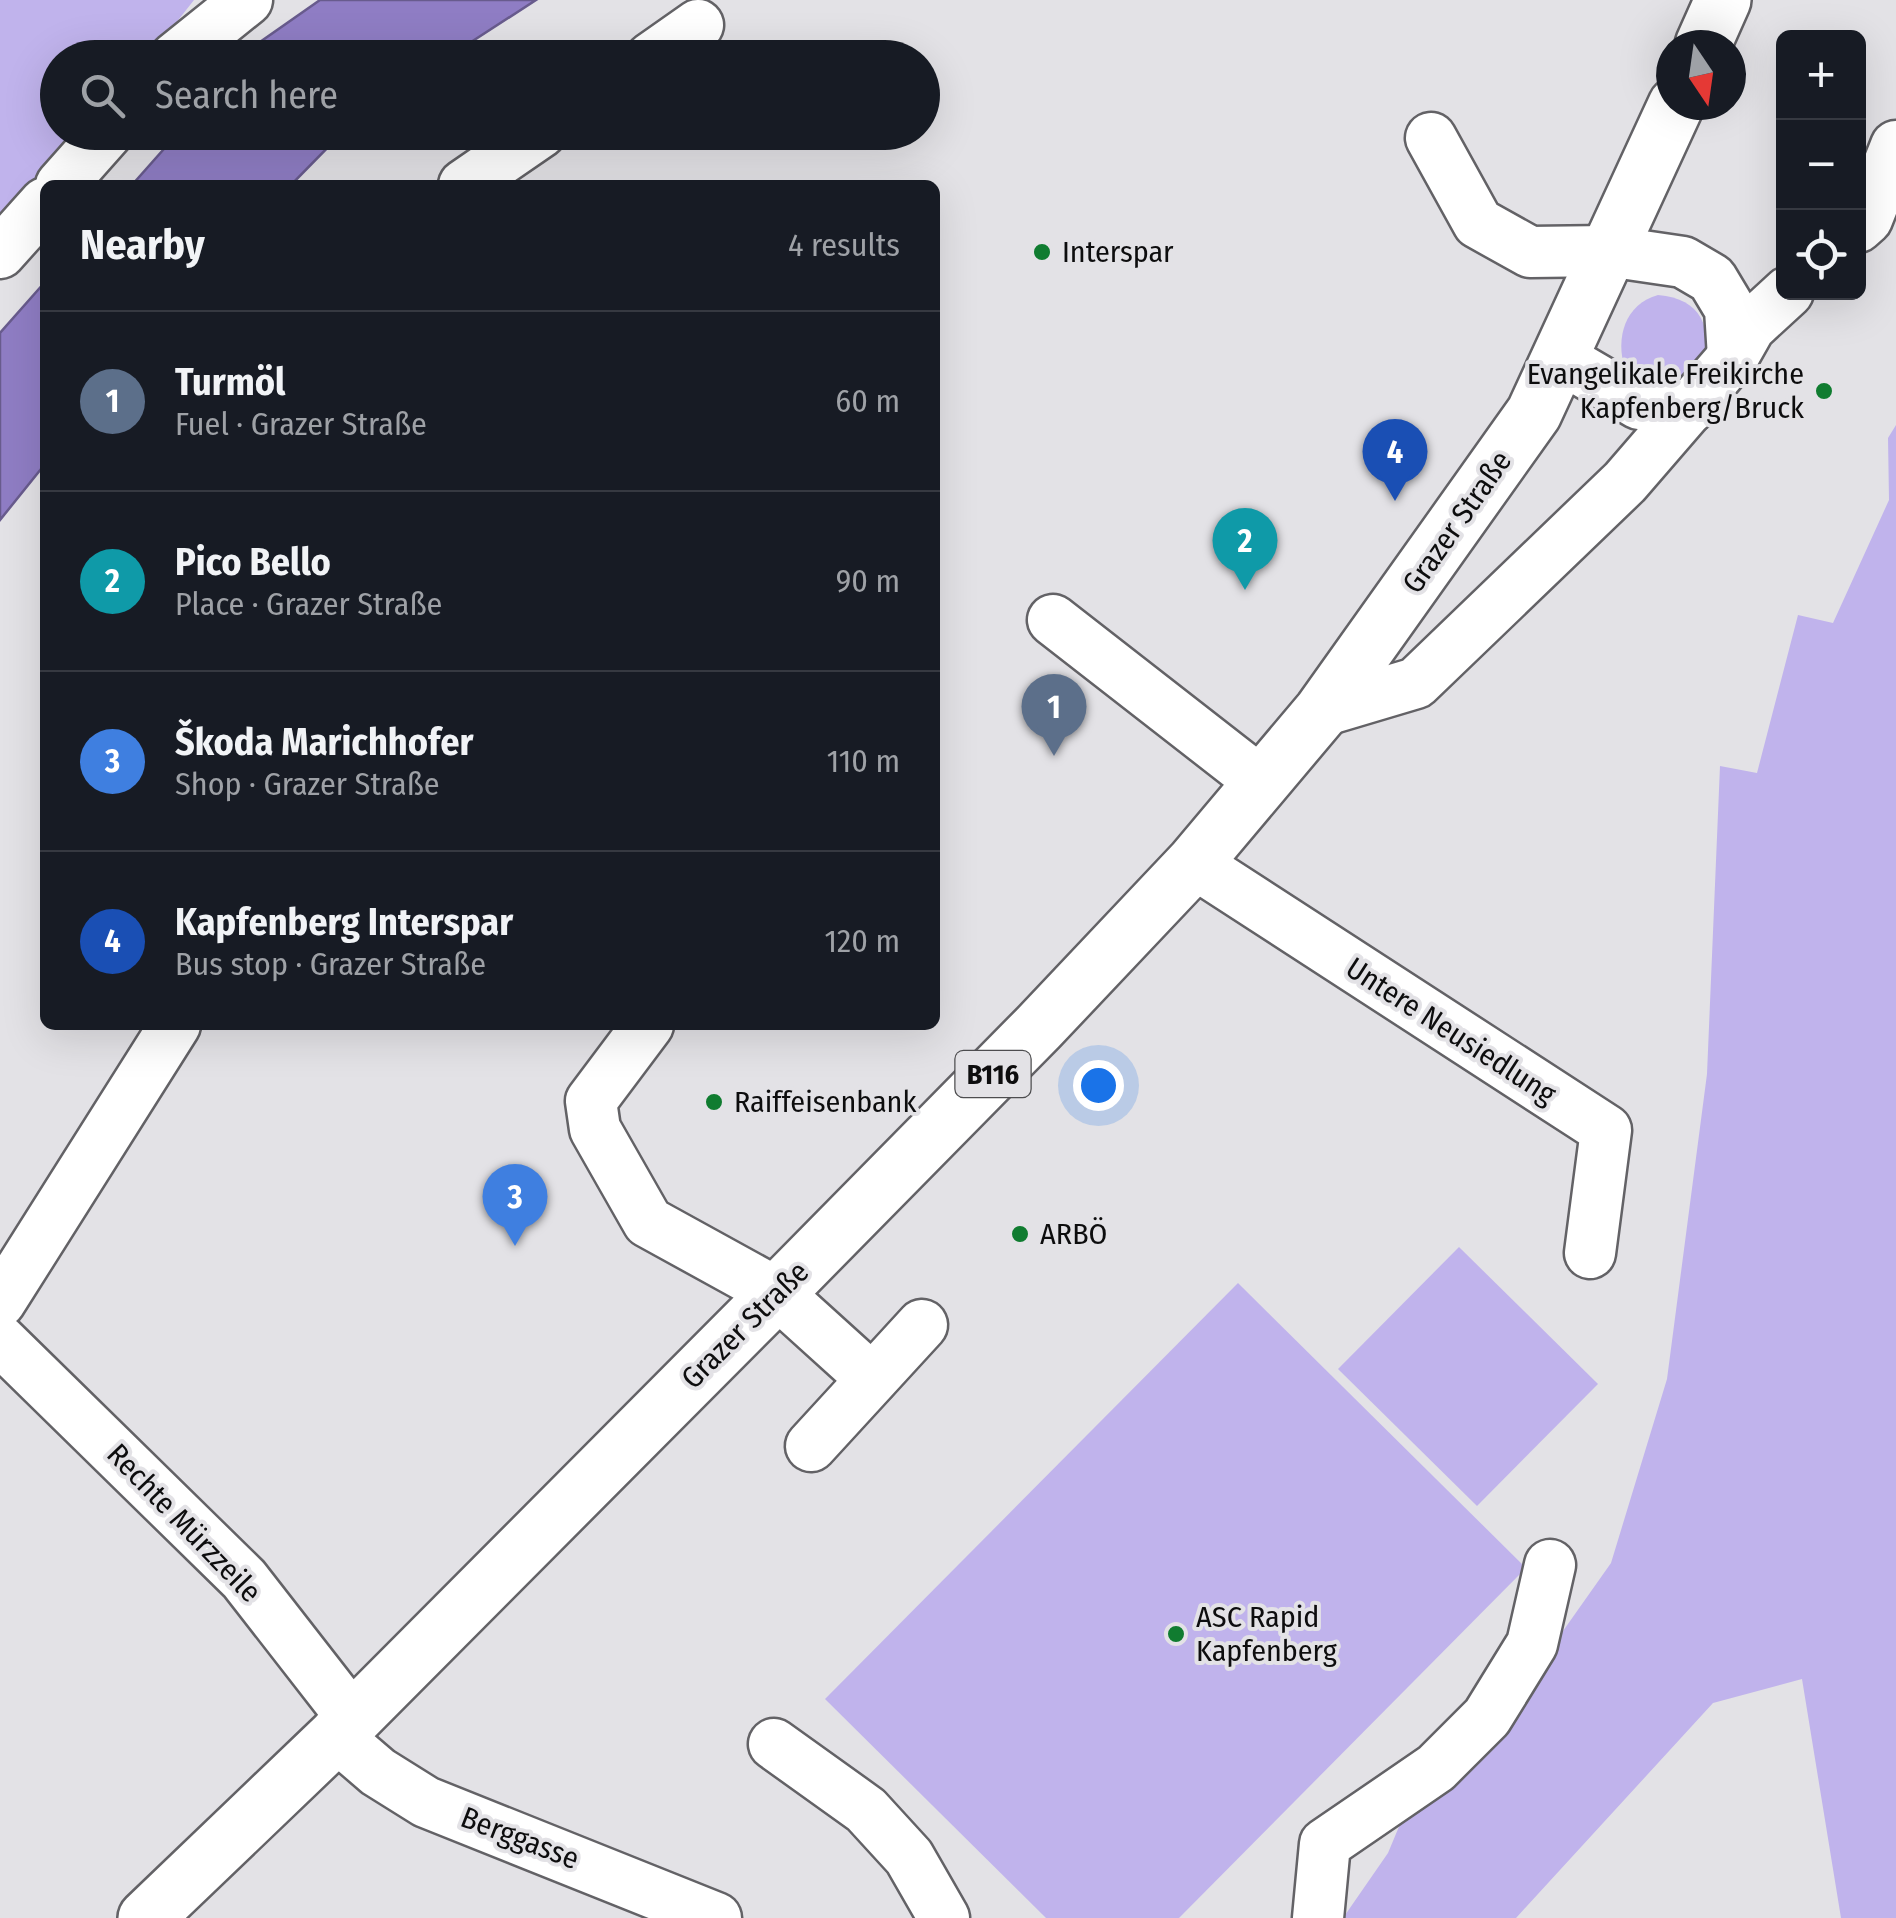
<!DOCTYPE html>
<meta charset="utf-8">
<style>
body{margin:0;font-family:"Fira Sans Condensed",sans-serif;background:#242831;color:#f1f3f6}
.controls{position:absolute;right:30px;top:30px;display:grid;overflow:hidden;border-radius:15px;box-shadow:0 10px 40px #0002}
.controls button{width:90px;height:90px;display:grid;place-items:center;padding:0;border:0;border-bottom:2px solid #363941;background:#171b24;color:#f1f3f6;font:50px sans-serif}
.compass{position:absolute;left:1656px;top:30px;width:90px;height:90px;border-radius:50%;background:#171b24;box-shadow:0 10px 40px #0002;rotate:167deg}
.you{position:absolute;left:1098px;top:1085px;width:35px;height:35px;margin:-25px;border:8px solid #fff;border-radius:50%;background:#1a73e8;box-shadow:0 0 0 15px #1a73e833}
.badge{display:grid;place-items:center;width:65px;height:65px;border-radius:50%;background:#0f766e;color:#fff;font-size:32px;font-weight:700}
.pin{position:absolute;translate:-50% -82px;filter:drop-shadow(0 2px 5px #0008)}
.pin::after{content:'';position:absolute;top:52px;width:35px;height:30px;background:inherit;clip-path:polygon(0 0,100% 0,50% 100%)}
.list{margin:0;padding:0;list-style:none}
h2{display:flex;justify-content:space-between;align-items:center;height:130px;margin:0;padding:0 40px;font-size:42px}
h2 small{font-size:32px;font-weight:400;color:#9ea1a6}
.list li{display:grid;grid-template-columns:65px 1fr auto;gap:30px;align-items:center;box-sizing:border-box;height:180px;padding:0 40px;border-top:2px solid #363941}
.list b{display:block;font-size:38px;white-space:nowrap}
.list p{margin:0;font-size:32px;white-space:nowrap;color:#9ea1a6}
.list em{font-size:32px;font-style:normal;color:#9ea1a6}
.icon{flex:none;width:55px;height:55px;fill:none;stroke:currentColor;stroke-width:2;stroke-linecap:round;stroke-linejoin:round}
.map{position:relative;flex:none;width:1896px;height:1918px;overflow:hidden}
.search{position:absolute;background:#171b24;box-shadow:0 10px 40px #0002;left:40px;top:40px;width:900px;height:110px;display:flex;align-items:center;gap:25px;box-sizing:border-box;padding:0 35px;border-radius:55px;color:#9ea1a6;font-size:38px}
.panel{position:absolute;background:#171b24;box-shadow:0 10px 40px #0002;left:40px;top:180px;width:900px;height:850px;border-radius:15px}
.map>svg:first-child{display:block}
.green{fill:#c0b3ec}
.water{fill:#8f7dc4;stroke:#685b8d;stroke-width:2.5}
.lines{fill:none;stroke-linecap:round;stroke-linejoin:round}
.minor-casing{stroke:#636266;stroke-width:55}
.major-casing{stroke:#636266;stroke-width:60}
.minor{stroke:#fff;stroke-width:50}
.major{stroke:#fff;stroke-width:55}
.poi-dot{fill:#107c30;stroke:#e3e2e6;stroke-width:4}
.labels{text-anchor:middle;stroke-width:8;stroke-linejoin:round;paint-order:stroke}
.shield{fill:#e3e2e6;stroke:#4d4d4f;stroke-width:2.5}
.shield-label{font-size:28px;font-weight:bold;fill:#0d0d0e}
.poi-label{font-size:30px;fill:#0d0d0e;stroke:#e3e2e6;text-anchor:start}
.street-label{font-size:30px;fill:#0d0d0e;stroke:#e3e2e6}
</style>
<div class="map">
<svg width="1896" height="1918" viewBox="0 0 1896 1918">
<rect width="100%" height="100%" fill="#e3e2e6"/>
<g class="green">
<path d="M0,0h194l-45,57 -91,1v74l24,1 -82,89z"/>
<path d="M1658,295c44,4 54,32 46,71l-37,24 -42,-21c-10,-31 0,-65 33,-74z"/>
<path d="M1896,425v1493h-55l-39,-239 -89,24 -197,215h-173l45,-65 20,-48 119,-123 84,-119 56,-184 40,-305 13,-308 37,7 41,-158 35,8 56,-123 -1,-62z"/>
<path d="M1459,1247l139,137 -121,122 -139,-137z"/>
<path d="M1238,1283l288,285 -347,350h-133l-221,-219z"/>
</g>
<g class="water">
<path d="M320,0h216l-88,57h-202l14,-15z"/>
<path d="M179,132h163v1l-51,52h-159z"/>
<path d="M45,282v182l-45,56v-187z"/>
</g>
<g class="lines">
<defs>
<g id="minor">
<path d="M175,58l72,-58"/>
<path d="M651,58l47,-33"/>
<path d="M1431,138l47,85 52,29 78,-1 75,11 29,17 18,30 3,48"/>
<path d="M61,185l47,-53"/>
<path d="M464,185l77,-53"/>
<path d="M1858,227l9,-8 29,-73"/>
<path d="M0,253l45,-50"/>
<path d="M1562,359l77,45 52,3"/>
<path d="M1053,620l208,162"/>
<path d="M1322,711l94,-28 209,-201 108,-125 17,-30 38,-35"/>
<path d="M1194,863l412,267 -16,123"/>
<path d="M648,1025l-57,76 4,28 53,93 129,71 95,86"/>
<path d="M0,1302l175,-277"/>
<path d="M0,1340l244,239 109,140"/>
<path d="M811,1446l111,-121"/>
<path d="M336,1736l42,36 48,30 290,116"/>
<path d="M774,1744l92,66 43,47 35,61"/>
<path d="M1318,1918l7,-74 111,-76 51,-51 45,-73 18,-79"/>
</g>
<g id="major">
<path d="M1703,45l20,-45"/>
<path d="M146,1918l190,-182 441,-443 262,-266 155,-164 128,-152 212,-298 142,-308"/>
</g>
</defs>
<use href="#minor" class="minor-casing"/>
<use href="#major" class="major-casing"/>
<use href="#minor" class="minor"/>
<use href="#major" class="major"/>
</g>
<g class="poi-dot">
<circle cx="1042" cy="252" r="10"/>
<circle cx="1824" cy="391" r="10"/>
<circle cx="714" cy="1102" r="10"/>
<circle cx="1020" cy="1234" r="10"/>
<circle cx="1176" cy="1634" r="10"/>
</g>
<g class="labels">
<rect class="shield" x="955.5" y="1051" width="75" height="46" rx="8"/>
<g class="shield-label">
<text x="993" y="1084">B116</text>
</g>
<g class="poi-label">
<text x="1062" y="262">Interspar</text>
<text x="1804" y="384" text-anchor="end">Evangelikale Freikirche<tspan x="1804" dy="34">Kapfenberg/Bruck</tspan></text>
<text x="734" y="1112">Raiffeisenbank</text>
<text x="1040" y="1244">ARBÖ</text>
<text x="1196" y="1627">ASC Rapid<tspan x="1196" dy="34">Kapfenberg</tspan></text>
</g>
<g class="street-label">
<text transform="translate(1457 522) rotate(-55)" y="10">Grazer Straße</text>
<text transform="translate(1451 1031) rotate(33)" y="10">Untere Neusiedlung</text>
<text transform="translate(745 1325) rotate(-45)" y="10">Grazer Straße</text>
<text transform="translate(184 1523) rotate(46)" y="10">Rechte Mürzzeile</text>
<text transform="translate(520 1838) rotate(21)" y="10">Berggasse</text>
</g>
</g>
</svg>
<div class="controls">
<button>+</button>
<button>−</button>
<button><svg class="icon" aria-label="locate" viewBox="0 0 24 24"><circle cx="12" cy="12" r="6"/><path d="M12 2v4M12 18v4M2 12h4M18 12h4"/></svg></button>
</div>
<svg class="compass" viewBox="-18 -18 36 36"><path d="M0-13l5 13h-10z" fill="#e53935"/><path d="M0 13l5-13h-10z" fill="#9ea1a6"/></svg>
<div class="you"></div>
<div class="pin badge" style="left:1054px;top:756px;background:#5c6f8a">1</div>
<div class="pin badge" style="left:1245px;top:590px;background:#0f9aa8">2</div>
<div class="pin badge" style="left:515px;top:1246px;background:#3f7fe0">3</div>
<div class="pin badge" style="left:1395px;top:501px;background:#1a4fb4">4</div>
<div class="search"><svg class="icon" aria-label="search" viewBox="0 0 24 24"><circle cx="10" cy="10" r="6"/><path d="M15 15l6 6"/></svg>Search here</div>
<section class="panel">
<h2>Nearby<small>4 results</small></h2>
<ul class="list">
<li><span class="badge" style="background:#5c6f8a">1</span><div><b>Turmöl</b><p>Fuel · Grazer Straße</p></div><em>60 m</em></li>
<li><span class="badge" style="background:#0f9aa8">2</span><div><b>Pico Bello</b><p>Place · Grazer Straße</p></div><em>90 m</em></li>
<li><span class="badge" style="background:#3f7fe0">3</span><div><b>Škoda Marichhofer</b><p>Shop · Grazer Straße</p></div><em>110 m</em></li>
<li><span class="badge" style="background:#1a4fb4">4</span><div><b>Kapfenberg Interspar</b><p>Bus stop · Grazer Straße</p></div><em>120 m</em></li>
</ul>
</section>
</div>
